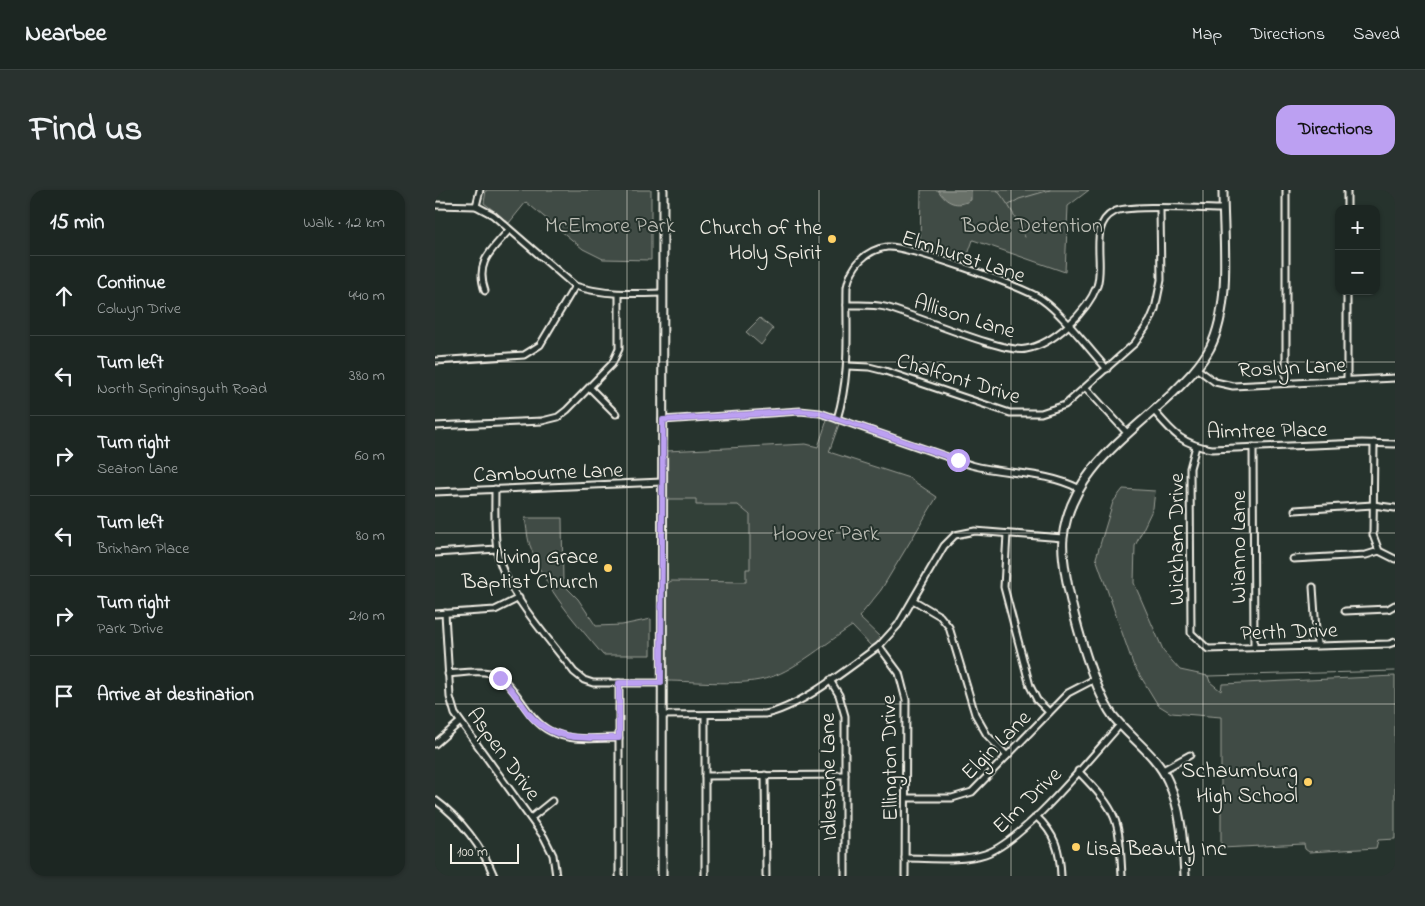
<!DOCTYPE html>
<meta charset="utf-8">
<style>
body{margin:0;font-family:"Indie Flower",sans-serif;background:#29322f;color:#f1f3f6}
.controls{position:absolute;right:15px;top:15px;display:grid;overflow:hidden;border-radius:10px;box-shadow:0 1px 4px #0004}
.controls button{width:45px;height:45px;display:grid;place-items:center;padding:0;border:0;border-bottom:1px solid #3a4340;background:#1c2622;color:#f1f3f6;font:25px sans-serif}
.scale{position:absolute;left:15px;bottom:12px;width:69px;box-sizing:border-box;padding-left:5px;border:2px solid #f4f1e8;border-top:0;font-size:14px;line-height:18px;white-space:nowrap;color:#f4f1e8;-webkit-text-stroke:4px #26332d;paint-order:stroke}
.stop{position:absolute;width:15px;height:15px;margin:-11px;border:4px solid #bca0f2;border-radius:50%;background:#fff}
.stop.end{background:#bca0f2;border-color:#fff;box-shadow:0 1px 5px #0008}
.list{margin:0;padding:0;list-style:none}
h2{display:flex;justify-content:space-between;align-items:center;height:65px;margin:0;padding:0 20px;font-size:21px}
h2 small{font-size:16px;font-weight:400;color:#a0a5a5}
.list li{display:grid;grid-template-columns:32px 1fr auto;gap:15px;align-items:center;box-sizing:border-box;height:80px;padding:0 20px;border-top:1px solid #3a4340}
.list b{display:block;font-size:19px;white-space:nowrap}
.list p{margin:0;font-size:16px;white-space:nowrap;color:#a0a5a5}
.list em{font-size:16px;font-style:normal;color:#a0a5a5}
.icon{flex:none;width:28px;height:28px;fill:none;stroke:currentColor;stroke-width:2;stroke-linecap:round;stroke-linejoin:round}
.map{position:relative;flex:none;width:960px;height:686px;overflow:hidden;border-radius:15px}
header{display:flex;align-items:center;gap:30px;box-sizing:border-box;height:70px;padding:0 25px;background:#1c2622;border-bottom:1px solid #3a4340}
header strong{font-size:24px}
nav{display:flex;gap:28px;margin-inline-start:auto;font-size:18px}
.intro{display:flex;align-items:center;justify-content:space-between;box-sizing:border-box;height:120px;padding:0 30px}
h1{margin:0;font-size:35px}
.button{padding:12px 22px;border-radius:15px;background:#bca0f2;color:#111;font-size:18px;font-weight:700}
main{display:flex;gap:30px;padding:0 30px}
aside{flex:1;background:#1c2622;border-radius:15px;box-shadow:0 1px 4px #0004}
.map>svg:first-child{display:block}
.built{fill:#333f39}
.green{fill:#414b45;stroke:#9a9e96}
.water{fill:#676f68;stroke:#9fa39b}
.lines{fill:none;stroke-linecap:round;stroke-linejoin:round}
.stream{stroke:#9fa39b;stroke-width:1}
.street-casing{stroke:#f4f1e8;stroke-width:9}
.secondary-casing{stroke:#f4f1e8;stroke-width:11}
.street{stroke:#26332d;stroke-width:5}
.secondary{stroke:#26332d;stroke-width:7}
.route{stroke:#bca0f2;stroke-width:6}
.grid{fill:none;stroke:#f4f1e8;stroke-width:1;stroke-opacity:0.55}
.poi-dot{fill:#ffd166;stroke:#26332d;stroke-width:2}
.labels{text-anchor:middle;stroke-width:4;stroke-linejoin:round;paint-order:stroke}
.park-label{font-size:22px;fill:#bebfb7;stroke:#26332d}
.poi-label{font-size:22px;fill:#f4f1e8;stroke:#26332d;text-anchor:end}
.street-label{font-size:22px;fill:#f4f1e8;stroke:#26332d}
</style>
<header>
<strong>Nearbee</strong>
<nav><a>Map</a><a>Directions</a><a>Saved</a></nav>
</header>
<div class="intro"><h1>Find us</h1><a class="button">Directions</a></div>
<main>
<aside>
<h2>15 min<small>Walk · 1.2 km</small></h2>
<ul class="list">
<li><svg class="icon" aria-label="ahead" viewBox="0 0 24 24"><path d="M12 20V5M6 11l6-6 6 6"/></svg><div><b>Continue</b><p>Colwyn Drive</p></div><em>440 m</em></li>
<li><svg class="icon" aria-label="left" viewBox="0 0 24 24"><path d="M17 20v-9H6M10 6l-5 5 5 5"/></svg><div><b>Turn left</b><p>North Springinsguth Road</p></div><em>380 m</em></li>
<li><svg class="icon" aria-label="right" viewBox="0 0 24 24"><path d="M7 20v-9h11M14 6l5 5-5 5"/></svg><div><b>Turn right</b><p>Seaton Lane</p></div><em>60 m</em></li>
<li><svg class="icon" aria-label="left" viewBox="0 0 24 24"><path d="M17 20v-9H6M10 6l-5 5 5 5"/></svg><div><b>Turn left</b><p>Brixham Place</p></div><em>80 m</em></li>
<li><svg class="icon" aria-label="right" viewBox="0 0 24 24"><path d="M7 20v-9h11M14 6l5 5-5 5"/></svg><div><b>Turn right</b><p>Park Drive</p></div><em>210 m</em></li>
<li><svg class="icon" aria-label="arrive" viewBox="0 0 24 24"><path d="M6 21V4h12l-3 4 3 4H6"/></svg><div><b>Arrive at destination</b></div></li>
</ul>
</aside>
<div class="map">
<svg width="960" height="686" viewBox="0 0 960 686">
<rect width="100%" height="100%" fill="#26332d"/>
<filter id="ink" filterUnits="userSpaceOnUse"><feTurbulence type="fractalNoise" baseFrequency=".02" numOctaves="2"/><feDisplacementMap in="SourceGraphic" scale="10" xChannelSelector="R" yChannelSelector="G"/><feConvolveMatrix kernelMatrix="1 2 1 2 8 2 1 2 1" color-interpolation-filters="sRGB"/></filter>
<g filter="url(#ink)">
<path class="built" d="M231,309h30l1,6h41l12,11v53l-4,13 -75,-1 -4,3z"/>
<g class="green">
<path d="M51,0h165v70l-48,-1 -20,-10 -57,-47 -17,21 -25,-20z"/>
<path d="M486,0h168l-21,16 -3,66 -92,-32 -8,23 -45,-16z"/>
<path d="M325,128l13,11 -12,16 -15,-13z"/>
<path d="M392,230l12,4 -10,28 80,26 28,19 -56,93 -22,27 23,22 -10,8 -20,-21c-23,15 -56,43 -81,51 -28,10 -75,4 -105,4l1,-97 4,-3 75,1v-13h4v-54l-12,-10h-42v-6h-30l1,-48 139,-7 12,3z"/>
<path d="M688,299l32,2 -2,17 -18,38 -1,37 30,69 16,18 28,6 2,6 11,9 1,-7 173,-8v163l-17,1 -2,8 -67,4 -4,-3 -1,-5 -83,4v-131l-50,-4 -13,-8 -25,-41 -37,-106 17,-56z"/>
<path d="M90,328h37l1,66 15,15 18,27 26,-1 29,-6v36h-48c-27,-32 -58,-66 -72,-107 -4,-9 -4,-20 -6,-30z"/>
</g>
<path class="water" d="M503,0h33v10c-14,8 -25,3 -33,-10z"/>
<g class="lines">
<g class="stream">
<path d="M562,0c12,14 20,30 28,47"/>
<path d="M574,15l10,-6 31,-9"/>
<path d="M773,486l187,-5"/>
</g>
<defs>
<g id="street">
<path d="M0,15l41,1 17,9 82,71c28,9 57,8 87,7"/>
<path d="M41,16l4,-16"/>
<path d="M912,19v-19"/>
<path d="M50,101c-10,-29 6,-40 24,-61"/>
<path d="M412,115c13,0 26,-1 38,2 28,7 119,47 141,42 28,-5 61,-37 71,-63 8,-23 -9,-61 17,-74 13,-8 89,-3 109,-3"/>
<path d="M0,171l89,-6 16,-10 35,-59"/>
<path d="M413,176l21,1 16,4 125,42h31l24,-8 70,-62 15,-22 5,-12 6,-29 -1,-71"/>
<path d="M761,178l19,14 18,4 162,-8"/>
<path d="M912,190v-89"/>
<path d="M851,193v-193"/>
<path d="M155,198l26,26"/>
<path d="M651,198l42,46"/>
<path d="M719,221c18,21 28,34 58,38l150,-6 33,1"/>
<path d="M402,229c14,-46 9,-85 10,-132 4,-21 18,-37 40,-40 20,-2 136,40 154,52 22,15 47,49 66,70"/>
<path d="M227,230l138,-9 20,2 151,52c37,10 73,6 107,23"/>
<path d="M0,236l107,-5 16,-4 9,-7 45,-46 7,-15v-55"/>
<path d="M939,253l-1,92 6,16 16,8"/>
<path d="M761,256l-6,22 1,165 17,16 181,-5 6,-2"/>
<path d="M818,257l1,200"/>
<path d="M60,299c0,20 -1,41 2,61 6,40 53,90 77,122l10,8 9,3h68"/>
<path d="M0,302l227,-10"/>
<path d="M860,320l78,-5 22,3"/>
<path d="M572,344l-3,53 26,99 7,14 12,12"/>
<path d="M0,363l62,-4"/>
<path d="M858,369l73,-4 13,-4"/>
<path d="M878,397l4,58"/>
<path d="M478,410l27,16 9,11 26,87 12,21 20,21"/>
<path d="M910,421l43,-2 7,-4"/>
<path d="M10,423l5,84 5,17 89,123 9,18 3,21"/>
<path d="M0,424l60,-4 24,-12"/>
<path d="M444,456l20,27 7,27 -1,176"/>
<path d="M13,484c14,-1 29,-4 42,-1 26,7 35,46 60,58 21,11 46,7 69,7"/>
<path d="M395,490l9,15 6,21v160"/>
<path d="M184,493v193"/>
<path d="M226,525l104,-1c36,-7 83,-46 114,-68l19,-21 46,-79 11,-11 20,-4 88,7"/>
<path d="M0,554l25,-22"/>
<path d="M728,580l27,-15"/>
<path d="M643,581c41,42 41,47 44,105"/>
<path d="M330,585l1,101"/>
<path d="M270,586l140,-1"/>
<path d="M471,608h46l20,-6 96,-99 25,-13"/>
<path d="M0,610c25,18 48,48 59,76"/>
<path d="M601,626c19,18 24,34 25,60"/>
<path d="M96,628l21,-17"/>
<path d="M470,668c26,0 55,4 80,-4 38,-12 106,-97 135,-129"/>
<path d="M270,686v-161"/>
</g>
<g id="secondary">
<path d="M227,686l1,-686"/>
<path d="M750,686c-2,-33 -3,-65 -17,-95 -12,-27 -37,-42 -55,-65 -22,-28 -54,-143 -50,-178 7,-66 66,-103 110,-145 14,-14 28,-28 37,-45 22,-44 13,-110 13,-158"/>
</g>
</defs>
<use href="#street" class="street-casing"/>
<use href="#secondary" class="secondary-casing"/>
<use href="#street" class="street"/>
<use href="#secondary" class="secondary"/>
</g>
</g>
<g class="lines" filter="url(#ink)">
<path class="route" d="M65,488c12,9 20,24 29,36 23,28 57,24 90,24v-55h42l2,-263 137,-9 20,2 138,47"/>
</g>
<path class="grid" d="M192,0v686M384,0v686M576,0v686M768,0v686M0,172h960M0,343h960M0,514h960"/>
<g class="poi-dot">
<circle cx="397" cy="49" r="5"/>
<circle cx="173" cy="378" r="5"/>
<circle cx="873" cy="592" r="5"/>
<circle cx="641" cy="657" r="5"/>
</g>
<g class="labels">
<g class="park-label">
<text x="175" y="42">McElmore Park</text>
<text x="597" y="42">Bode Detention</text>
<text x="391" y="350">Hoover Park</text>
</g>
<g class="poi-label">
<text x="387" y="44">Church of the<tspan x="387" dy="25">Holy Spirit</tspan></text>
<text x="163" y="373">Living Grace<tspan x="163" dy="25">Baptist Church</tspan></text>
<text x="863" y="587">Schaumburg<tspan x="863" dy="25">High School</tspan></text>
<text x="651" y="665" text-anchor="start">Lisa Beauty Inc</text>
</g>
<g class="street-label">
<text transform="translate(529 65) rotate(18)" y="8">Elmhurst Lane</text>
<text transform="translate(530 125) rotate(17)" y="8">Allison Lane</text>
<text transform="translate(857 176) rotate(-3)" y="8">Roslyn Lane</text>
<text transform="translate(524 187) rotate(17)" y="8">Chalfont Drive</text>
<text transform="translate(832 239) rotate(-1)" y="8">Aimtree Place</text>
<text transform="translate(113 281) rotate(-2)" y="8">Cambourne Lane</text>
<text transform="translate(740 349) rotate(-90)" y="8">Wickham Drive</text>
<text transform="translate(802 357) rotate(-90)" y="8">Wianno Lane</text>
<text transform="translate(854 440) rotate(-2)" y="8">Perth Drive</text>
<text transform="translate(560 554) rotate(-45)" y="8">Elgin Lane</text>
<text transform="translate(70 563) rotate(54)" y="8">Aspen Drive</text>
<text transform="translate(453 568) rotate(-91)" y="8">Ellington Drive</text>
<text transform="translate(392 587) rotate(-91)" y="8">Idlestone Lane</text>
<text transform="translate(591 609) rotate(-44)" y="8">Elm Drive</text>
</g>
</g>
</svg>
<div class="controls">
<button>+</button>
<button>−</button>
</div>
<div class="scale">100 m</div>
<div class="stop" style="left:523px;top:270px"></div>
<div class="stop end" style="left:65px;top:488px"></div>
</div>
</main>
